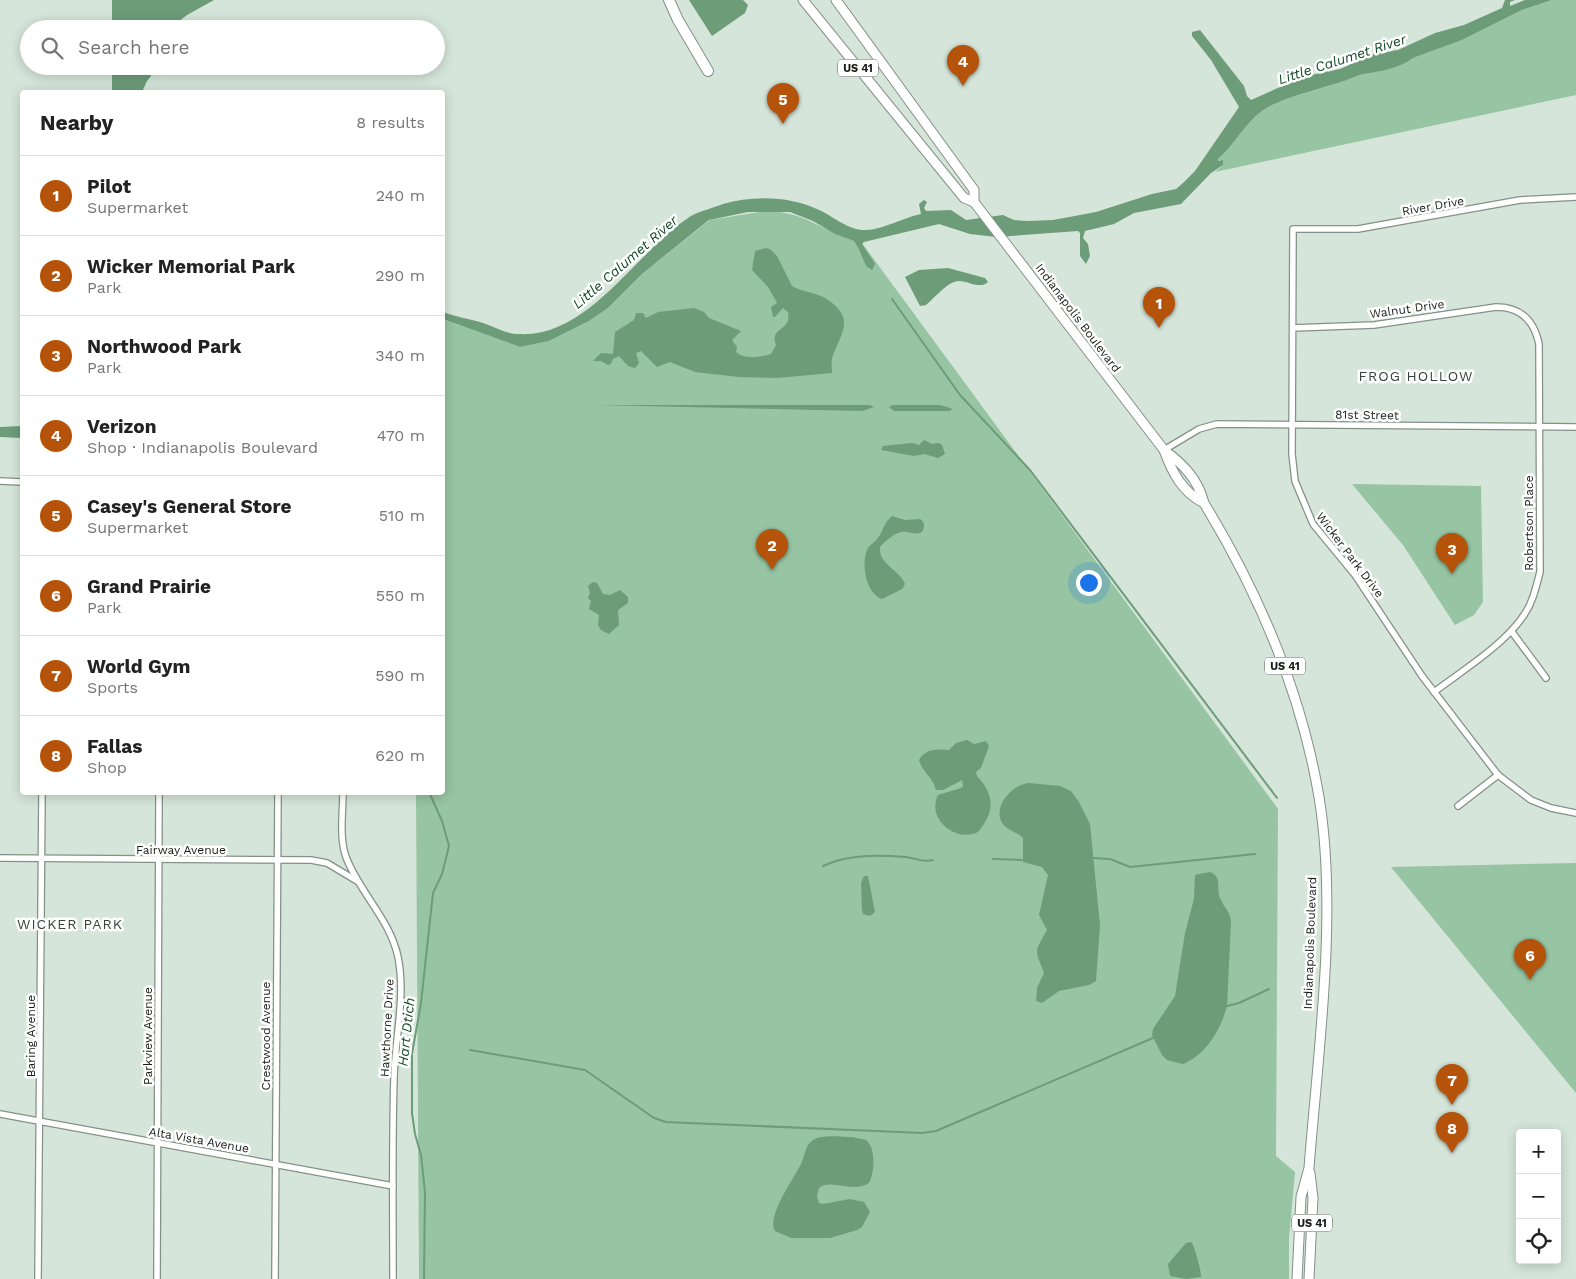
<!DOCTYPE html>
<meta charset="utf-8">
<style>
body{margin:0;font-family:"Work Sans",sans-serif;background:#f2f2f2;color:#222}
.controls{position:absolute;right:15px;bottom:15px;display:grid;overflow:hidden;border-radius:5px;box-shadow:0 2px 12px #0003}
.controls button{width:45px;height:45px;display:grid;place-items:center;padding:0;border:0;border-bottom:1px solid #e0e0e0;background:#fff;color:#222;font:25px sans-serif}
.you{position:absolute;left:1088px;top:582px;width:18px;height:18px;margin:-12px;border:4px solid #fff;border-radius:50%;background:#1a73e8;box-shadow:0 0 0 8px #1a73e833}
.badge{display:grid;place-items:center;width:32px;height:32px;border-radius:50%;background:#b45309;color:#fff;font-size:16px;font-weight:700}
.pin{position:absolute;translate:-50% -41px;filter:drop-shadow(0 1px 2px #0008)}
.pin::after{content:'';position:absolute;top:26px;width:18px;height:15px;background:inherit;clip-path:polygon(0 0,100% 0,50% 100%)}
.list{margin:0;padding:0;list-style:none}
h2{display:flex;justify-content:space-between;align-items:center;height:65px;margin:0;padding:0 20px;font-size:21px}
h2 small{font-size:16px;font-weight:400;color:#767676}
.list li{display:grid;grid-template-columns:32px 1fr auto;gap:15px;align-items:center;box-sizing:border-box;height:80px;padding:0 20px;border-top:1px solid #e0e0e0}
.list b{display:block;font-size:19px;white-space:nowrap}
.list p{margin:0;font-size:16px;white-space:nowrap;color:#767676}
.list em{font-size:16px;font-style:normal;color:#767676}
.icon{flex:none;width:28px;height:28px;fill:none;stroke:currentColor;stroke-width:2;stroke-linecap:round;stroke-linejoin:round}
.map{position:relative;flex:none;width:1576px;height:1279px;overflow:hidden}
.search{position:absolute;background:#fff;box-shadow:0 2px 12px #0003;left:20px;top:20px;width:425px;height:55px;display:flex;align-items:center;gap:12px;box-sizing:border-box;padding:0 18px;border-radius:28px;color:#767676;font-size:19px}
.panel{position:absolute;background:#fff;box-shadow:0 2px 12px #0003;left:20px;top:90px;width:425px;height:705px;border-radius:5px}
.map>svg:first-child{display:block}
.green{fill:#97c4a2}
.water{fill:#6d9c79}
.lines{fill:none;stroke-linecap:round;stroke-linejoin:round}
.stream{stroke:#6d9c79;stroke-width:2}
.minor-casing{stroke:#839186;stroke-width:8}
.trunk-casing{stroke:#839186;stroke-width:11}
.motorway-casing{stroke:#839186;stroke-width:12}
.minor{stroke:#fff;stroke-width:5.5}
.trunk{stroke:#fff;stroke-width:9}
.motorway{stroke:#fff;stroke-width:10}
.labels{text-anchor:middle;stroke-width:5;stroke-linejoin:round;paint-order:stroke}
.shield{fill:#fff;stroke:#5d615e;stroke-width:1}
.shield-label{font-size:11px;font-weight:bold;fill:#171d19}
.street-label{font-size:12px;fill:#171d19;stroke:#fff}
.water-label{font-size:14px;font-style:italic;fill:#134927;stroke:#fff}
.neighbourhood-label{font-size:14px;letter-spacing:1px;fill:#364339;stroke:#fff}
</style>
<div class="map">
<svg width="1576" height="1279" viewBox="0 0 1576 1279">
<rect width="100%" height="100%" fill="#d5e5d9"/>
<g class="green">
<path d="M1552,0h24v95l-361,77 8,-7 -1,-5 -4,1v-2c20,-17 29,-42 54,-54 22,-10 43,-15 66,-22 8,-2 17,-7 25,-9 17,-2 37,-6 50,-16l49,-18 60,-30z"/>
<path d="M765,211c42,0 60,23 97,32l416,566 -2,347 19,16 -6,66v41h-870l-3,-486 26,-1 1,-473 77,28 29,-6 40,-20 19,-13 34,-34 68,-54z"/>
<path d="M1352,484l129,2 2,116 -9,13 -19,10 -52,-80z"/>
<path d="M1576,863v230l-185,-226z"/>
</g>
<g class="water">
<path d="M112,0h102l-27,15 -18,14h-57z"/>
<path d="M689,0h54l5,5 -3,8 -33,23z"/>
<path d="M1505,0h10l-5,2v4l15,-6h27l-30,10 -60,30 -49,18c-13,10 -33,14 -50,16 -8,2 -17,7 -25,9 -23,7 -44,12 -66,22 -25,12 -34,37 -54,54v2l5,-1v5l-12,8 -30,31 -47,9 -20,11 -29,7 -2,7 5,6 2,12 -4,8 -6,-8v-23l-2,-2 -82,6 -26,-3 -31,-10 -75,18 -2,2 13,20 -3,6 -6,-4 -7,-17 -5,-8 -19,-7 -22,-13 -23,-9h-42l-39,8 -67,54 -34,34 -19,13 -40,20 -29,6 -77,-28v-7c13,5 27,7 40,11 12,4 23,11 36,11 70,4 118,-84 172,-118 9,-5 22,-8 32,-12 30,-9 68,-8 96,6 16,7 29,21 48,20 13,0 39,-13 54,-16l-2,-10 5,-4 3,2 -3,6 2,3 25,-1 15,10 37,-5 11,5 13,1 26,-1 43,-8 56,-18 24,-5 7,-6 12,-12 44,-64 -28,-47 -19,-24v-4l8,-2 44,56 3,10 4,4 45,-20 3,-12 7,6 5,1 29,-6 33,-15 25,-4 37,-17 29,-8 38,-17z"/>
<path d="M112,66h37l2,10 -4,5 -5,11h-30z"/>
<path d="M766,248l4,1 7,7 15,30c9,6 23,6 33,12 32,20 16,34 7,60 -1,5 0,10 0,15l-55,5 -38,-1 -44,-5 -25,-10 -13,5 -16,-16 -5,2 3,10 -4,5 -7,-2 -9,-10 -6,3 -2,5 -3,1 -7,-4h-8l8,-8 12,1 2,-22 19,-12 2,-7h7l3,5 12,-6 36,-4 10,4 5,6 32,13 -9,9 5,7 -1,5c8,8 25,5 35,2l5,-9c-7,-19 16,-13 12,-33l-5,-4 -8,9h-2l-2,-10 6,-4 -1,-2 -8,-14 -16,-17 3,-19z"/>
<path d="M948,268l37,10 3,4c-10,9 -24,-5 -34,0 -10,4 -20,16 -28,23l-6,1 -15,-29 14,-7z"/>
<path d="M595,405h275l4,2 -12,4z"/>
<path d="M893,405h47l13,4 -4,2h-55l-5,-4z"/>
<path d="M22,426v12l-22,-1v-10z"/>
<path d="M924,440l8,4 7,-1 3,2 3,9 -7,4 -14,-4 -10,2 -33,-6 2,-4 29,-3 7,2z"/>
<path d="M892,516l13,4 15,-1c5,3 5,8 2,13 -8,4 -13,-1 -21,0 -6,1 -17,10 -21,15 -2,17 20,23 25,37l-3,5 -20,10c-16,-5 -21,-35 -15,-49 2,-5 7,-7 10,-11 7,-8 6,-16 15,-23z"/>
<path d="M593,582l4,1 6,11 7,1 10,-5 8,7v6l-10,7 1,15 -10,9 -8,-4 -3,-5 1,-10 -10,-6 2,-8 -3,-3 2,-5 -2,-7z"/>
<path d="M967,740l7,4 12,-3 3,5 -8,22 -5,4c1,6 3,5 6,10 13,17 11,32 -4,50 -22,11 -52,-13 -40,-37l23,-7 2,-2 -1,-6 -19,10h-7c-3,-13 -14,-18 -17,-30 7,-12 18,-11 30,-10l7,-7z"/>
<path d="M1029,783l31,3 11,5 8,11 11,22 10,101 -4,56 -7,4 -30,6 -17,12 -6,-2 1,-13 7,-15c-9,-25 -11,-18 3,-43l-8,-15 9,-40 -6,-8 -19,-5v-24c-5,-6 -15,-7 -20,-14 -12,-16 9,-40 26,-41z"/>
<path d="M1209,872c15,4 6,18 12,28 4,9 9,11 10,22l-4,84c-6,23 -21,49 -44,58l-16,-4 -5,-5 -10,-20 1,-6 22,-33 10,-63 9,-34 1,-24z"/>
<path d="M864,876h4l7,36 -5,4 -7,-2 -1,-4 -1,-27z"/>
<path d="M852,1137l14,3c10,8 9,32 3,43 -18,11 -37,-5 -50,5l-2,8 2,7 4,1 27,-5 14,3 6,10 -8,15 -5,3 -27,8h-39l-16,-7c-9,-14 19,-53 26,-67 4,-8 4,-19 12,-24 9,-6 28,-3 39,-3z"/>
<path d="M1191,1242c3,2 11,32 10,35l-15,2 -16,-3 -2,-12 18,-21z"/>
</g>
<g class="lines">
<g class="stream">
<path d="M892,299l68,96 70,75 247,328"/>
<path d="M1093,858l17,1 20,8 125,-13"/>
<path d="M993,859l29,1"/>
<path d="M823,866c25,-12 56,-11 83,-9 9,1 18,6 27,3"/>
<path d="M1227,1006l12,-3 30,-14"/>
<path d="M470,1050l115,20 69,48 12,4 256,11 14,-2 217,-93"/>
<path d="M424,1279l1,-87 -4,-37 -6,-21 -3,-21v-59l9,-51 12,-110 9,-19 7,-28 -7,-25 -13,-29"/>
</g>
<defs>
<g id="minor">
<path d="M1576,197l-56,3 -162,29h-65l-1,225 3,27 18,43 42,51 67,101 76,99 33,25 20,8 25,5"/>
<path d="M1293,328l81,-3 122,-18c24,0 38,13 43,37l1,228c-4,15 -7,30 -16,43 -20,30 -61,55 -90,77"/>
<path d="M1164,450l35,-21 18,-5 359,3"/>
<path d="M0,481l22,1"/>
<path d="M1512,632l34,46"/>
<path d="M343,792c0,20 -4,46 3,65 13,35 44,62 52,100 8,40 -3,81 -4,121 -2,67 -1,134 -1,201"/>
<path d="M1458,806l40,-31"/>
<path d="M0,858l311,2 16,3 30,18"/>
<path d="M0,1114l393,72"/>
<path d="M38,1279l4,-487"/>
<path d="M157,1279l2,-487"/>
<path d="M275,1279l3,-487"/>
</g>
<g id="trunk">
<path d="M803,0l161,198 10,4"/>
<path d="M836,0l138,190v12l190,248c19,14 34,29 40,53 56,92 97,188 115,294 19,116 -1,254 -10,371l-8,29 -4,82"/>
<path d="M1164,450c8,22 18,42 40,53"/>
<path d="M1309,1279l4,-81 -3,-25"/>
</g>
<path id="motorway" d="M669,0l9,20 30,51"/>
</defs>
<use href="#minor" class="minor-casing"/>
<use href="#trunk" class="trunk-casing"/>
<use href="#motorway" class="motorway-casing"/>
<use href="#minor" class="minor"/>
<use href="#trunk" class="trunk"/>
<use href="#motorway" class="motorway"/>
</g>
<g class="labels">
<g class="shield">
<rect x="838" y="59.5" width="40" height="17" rx="4"/>
<rect x="1265" y="657.5" width="40" height="17" rx="4"/>
<rect x="1292" y="1214.5" width="40" height="17" rx="4"/>
</g>
<g class="shield-label">
<text x="858" y="72">US 41</text>
<text x="1285" y="670">US 41</text>
<text x="1312" y="1227">US 41</text>
</g>
<g class="street-label">
<text transform="translate(1433 206) rotate(-10)" y="4">River Drive</text>
<text transform="translate(1407 309) rotate(-8)" y="4">Walnut Drive</text>
<text transform="translate(1078 318) rotate(53)" y="4">Indianapolis Boulevard</text>
<text transform="translate(1367 415) rotate(1)" y="4">81st Street</text>
<text transform="translate(1529 523) rotate(-90)" y="4">Robertson Place</text>
<text transform="translate(1350 555) rotate(53)" y="4">Wicker Park Drive</text>
<text x="181" y="854">Fairway Avenue</text>
<text transform="translate(1310 943) rotate(-88)" y="4">Indianapolis Boulevard</text>
<text transform="translate(387 1028) rotate(-87)" y="4">Hawthorne Drive</text>
<text transform="translate(31 1036) rotate(-90)" y="4">Baring Avenue</text>
<text transform="translate(148 1036) rotate(-90)" y="4">Parkview Avenue</text>
<text transform="translate(266 1036) rotate(-90)" y="4">Crestwood Avenue</text>
<text transform="translate(199 1140) rotate(10)" y="4">Alta Vista Avenue</text>
</g>
<g class="water-label">
<text transform="translate(1342 59) rotate(-18)" y="5">Little Calumet River</text>
<text transform="translate(625 262) rotate(-41)" y="5">Little Calumet River</text>
<text transform="translate(406 1032) rotate(-84)" y="5">Hart Dtich</text>
</g>
<g class="neighbourhood-label">
<text x="1416" y="381">FROG HOLLOW</text>
<text x="70" y="929">WICKER PARK</text>
</g>
</g>
</svg>
<div class="controls">
<button>+</button>
<button>−</button>
<button><svg class="icon" aria-label="locate" viewBox="0 0 24 24"><circle cx="12" cy="12" r="6"/><path d="M12 2v4M12 18v4M2 12h4M18 12h4"/></svg></button>
</div>
<div class="you"></div>
<div class="pin badge" style="left:1159px;top:328px">1</div>
<div class="pin badge" style="left:772px;top:570px">2</div>
<div class="pin badge" style="left:1452px;top:574px">3</div>
<div class="pin badge" style="left:963px;top:86px">4</div>
<div class="pin badge" style="left:783px;top:124px">5</div>
<div class="pin badge" style="left:1530px;top:980px">6</div>
<div class="pin badge" style="left:1452px;top:1105px">7</div>
<div class="pin badge" style="left:1452px;top:1153px">8</div>
<div class="search"><svg class="icon" aria-label="search" viewBox="0 0 24 24"><circle cx="10" cy="10" r="6"/><path d="M15 15l6 6"/></svg>Search here</div>
<section class="panel">
<h2>Nearby<small>8 results</small></h2>
<ul class="list">
<li><span class="badge">1</span><div><b>Pilot</b><p>Supermarket</p></div><em>240 m</em></li>
<li><span class="badge">2</span><div><b>Wicker Memorial Park</b><p>Park</p></div><em>290 m</em></li>
<li><span class="badge">3</span><div><b>Northwood Park</b><p>Park</p></div><em>340 m</em></li>
<li><span class="badge">4</span><div><b>Verizon</b><p>Shop · Indianapolis Boulevard</p></div><em>470 m</em></li>
<li><span class="badge">5</span><div><b>Casey's General Store</b><p>Supermarket</p></div><em>510 m</em></li>
<li><span class="badge">6</span><div><b>Grand Prairie</b><p>Park</p></div><em>550 m</em></li>
<li><span class="badge">7</span><div><b>World Gym</b><p>Sports</p></div><em>590 m</em></li>
<li><span class="badge">8</span><div><b>Fallas</b><p>Shop</p></div><em>620 m</em></li>
</ul>
</section>
</div>
